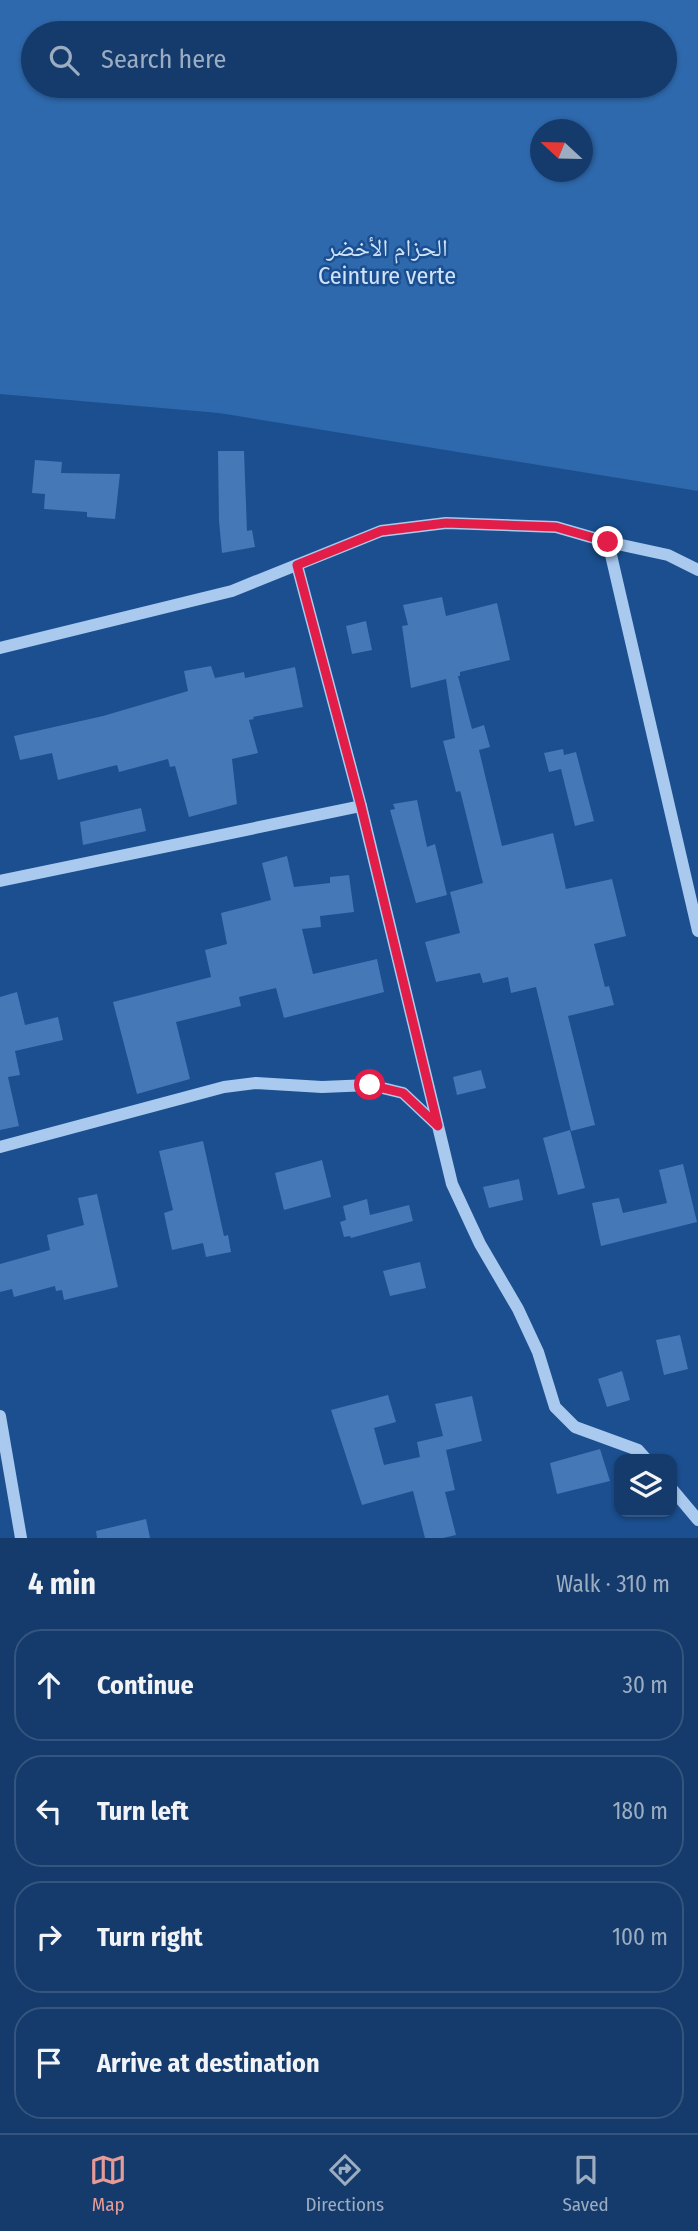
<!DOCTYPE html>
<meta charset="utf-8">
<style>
body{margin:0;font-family:"Fira Sans Condensed","Noto Naskh Arabic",sans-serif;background:#1d4271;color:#f1f3f6}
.controls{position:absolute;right:21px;bottom:21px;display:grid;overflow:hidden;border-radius:14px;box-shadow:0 2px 5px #0004}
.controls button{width:63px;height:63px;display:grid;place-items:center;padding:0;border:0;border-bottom:2px solid #33557e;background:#143b6b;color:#f1f3f6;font:35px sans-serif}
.compass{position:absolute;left:530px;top:119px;width:63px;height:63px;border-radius:50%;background:#143b6b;box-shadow:0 2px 5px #0004;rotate:292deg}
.stop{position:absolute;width:21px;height:21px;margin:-16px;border:5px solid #e11d48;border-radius:50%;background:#fff}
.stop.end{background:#e11d48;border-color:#fff;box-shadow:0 2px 7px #0008}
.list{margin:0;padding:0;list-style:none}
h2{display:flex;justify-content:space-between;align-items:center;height:91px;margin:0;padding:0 28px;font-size:30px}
h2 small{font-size:23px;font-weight:400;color:#9dadc1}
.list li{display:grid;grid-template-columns:46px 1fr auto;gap:21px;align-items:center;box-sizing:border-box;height:112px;margin:0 14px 14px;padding:0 14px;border:2px solid #33557e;border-radius:28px}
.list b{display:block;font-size:26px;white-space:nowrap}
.list em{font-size:23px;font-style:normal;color:#9dadc1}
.icon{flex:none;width:38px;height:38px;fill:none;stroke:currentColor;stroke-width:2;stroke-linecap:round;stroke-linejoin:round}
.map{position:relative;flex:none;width:698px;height:1538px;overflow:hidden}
.search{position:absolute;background:#143b6b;box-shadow:0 2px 5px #0004;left:21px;right:21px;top:21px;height:77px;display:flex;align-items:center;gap:18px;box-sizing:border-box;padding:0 24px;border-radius:38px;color:#9dadc1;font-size:26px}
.sheet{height:595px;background:#143b6b}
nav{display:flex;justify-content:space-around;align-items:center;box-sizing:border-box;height:98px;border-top:2px solid #33557e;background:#143b6b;font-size:19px;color:#9dadc1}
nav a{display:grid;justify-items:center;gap:4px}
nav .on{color:#e69b98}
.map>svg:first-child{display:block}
.green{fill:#2e69ad;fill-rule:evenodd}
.building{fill:#4478b7}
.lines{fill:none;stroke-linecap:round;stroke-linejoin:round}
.minor{stroke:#a9c9ee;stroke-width:12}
.route{stroke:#e11d48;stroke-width:9}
.labels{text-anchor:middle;stroke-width:5;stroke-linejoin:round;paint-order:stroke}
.park-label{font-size:24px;fill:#cfe3fa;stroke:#1b4f8f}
</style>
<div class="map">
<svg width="698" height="1538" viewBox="0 0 698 1538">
<rect width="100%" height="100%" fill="#1b4f8f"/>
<path class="green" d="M0,0h698v491l-479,-78 -219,-19zM33,33h632v53h-632zM540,130h42v42h-42z"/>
<g class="building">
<path d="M218,451h26l3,80 5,-1 3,17 -33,6 -3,-32z"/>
<path d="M35,460l27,2 -1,11 59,1 -5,45 -28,-2v-5l-43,-3 1,-15 -13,-1z"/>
<path d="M442,597l4,19 51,-13 13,57 -50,12v4h-2l14,53 12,-4 6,22 -11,3 23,96 51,-13 13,56 46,-10 14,57 -32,8 11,43 4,-1 5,19 -46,11 27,109 -24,6 -35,-144 -25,6 -3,-16 -25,6 -3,-10 -44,9 -11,-40 35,-9 -10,-41 33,-9 -22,-89 -1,-3 -4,1 -13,-51 12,-3 -9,-59 -35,9 -9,-62 6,-1 -5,-20z"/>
<path d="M366,621l6,29 -20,4 -6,-28z"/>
<path d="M211,666l4,12 29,-6 1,6 50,-11 8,40 -50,10 1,2 -5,1 9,33 -26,6 5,45 -48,13 -14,-51 -5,1 -2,-8 -49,13 -2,-7 -59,15 -6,-27 -32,7 -6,-24 89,-20 85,-25 -4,-20z"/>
<path d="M563,749l1,6 12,-3 18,69 -19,5 -14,-57 -12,3 -5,-19z"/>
<path d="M417,800l10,47 8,-3 12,51 -31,8 -26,-93 5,-1 -2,-5z"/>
<path d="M141,808l5,23 -63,14 -3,-23z"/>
<path d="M287,856l7,31 36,-4v-6l19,-2 5,37 -34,4 1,11 -19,2 11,45 64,-15 7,33 -100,26 -8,-30 -37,9 2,9 -65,16 14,57 -53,15 -24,-92 98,-25 -6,-27 22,-6 -6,-31 50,-13 -9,-37z"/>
<path d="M17,992l8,33 33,-8 5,23 -48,11 5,24 -12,2 11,49 -19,4v-133z"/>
<path d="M481,1070l5,18 -29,7 -4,-18z"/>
<path d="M570,1130l15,58 -27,7 -15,-57z"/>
<path d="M203,1141l21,95 4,-1 3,17 -25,5 -3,-14 -31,7 -8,-37 9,-3 -14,-59z"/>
<path d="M322,1160l9,37 -47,13 -9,-37z"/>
<path d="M683,1164l14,58 -96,24 -9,-43 27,-5 4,15 44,-10 -8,-33z"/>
<path d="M519,1179l4,21 -34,8 -6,-21z"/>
<path d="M97,1194l21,93 -54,13 -2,-10 -6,1 -1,-5 -41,11 -2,-8 -12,3v-28l50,-14 -3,-15 37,-10 -6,-27z"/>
<path d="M367,1199l3,16 39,-10 4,16 -62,17 -1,-2 -6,1 -4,-15 6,-2 -3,-14z"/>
<path d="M420,1262l6,26 -36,8 -7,-25z"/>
<path d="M680,1335l8,34 -24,6 -8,-35z"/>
<path d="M622,1371l8,29 -23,7 -9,-28z"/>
<path d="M388,1395l8,27 -22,6 10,37 36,-8 -3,-15 26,-6 -8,-32 37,-8 10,45 -36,9 9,40 -10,2 11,43 -13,3h-18l-12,-47 -51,14 -31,-95z"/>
<path d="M600,1449l10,32 -53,13 -7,-31z"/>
<path d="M146,1519l4,19h-53l-1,-7z"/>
</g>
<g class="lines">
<g class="minor">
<path d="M608,542l90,389"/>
<path d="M297,565l64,241 91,378 28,60 38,65 20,43 17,55 20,20 63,23 8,9"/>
<path d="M0,648l232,-57 149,-60 65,-8 110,4 52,15 60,13 30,15"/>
<path d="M0,881l361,-75"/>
<path d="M0,1147l224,-60 32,-4 66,4 48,-2 33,8 34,32"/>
<path d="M0,1416l21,122"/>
<path d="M672,1489l26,31"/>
</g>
</g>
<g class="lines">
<path class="route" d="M370,1085l33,8 35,33 -77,-320 -64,-241 84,-34 65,-8 110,4 52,15"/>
</g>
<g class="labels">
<g class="park-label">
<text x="387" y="256">الحزام الأخضر<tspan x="387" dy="28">Ceinture verte</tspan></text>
</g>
</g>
</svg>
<div class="controls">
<button><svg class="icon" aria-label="layers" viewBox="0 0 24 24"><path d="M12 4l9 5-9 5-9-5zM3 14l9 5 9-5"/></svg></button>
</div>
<svg class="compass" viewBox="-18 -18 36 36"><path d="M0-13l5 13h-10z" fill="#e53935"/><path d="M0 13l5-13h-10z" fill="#9dadc1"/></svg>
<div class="stop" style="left:370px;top:1085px"></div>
<div class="stop end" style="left:608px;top:542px"></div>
<div class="search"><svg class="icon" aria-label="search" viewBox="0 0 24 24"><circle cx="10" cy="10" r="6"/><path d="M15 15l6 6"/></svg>Search here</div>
</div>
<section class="sheet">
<h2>4 min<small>Walk · 310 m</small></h2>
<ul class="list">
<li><svg class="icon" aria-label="ahead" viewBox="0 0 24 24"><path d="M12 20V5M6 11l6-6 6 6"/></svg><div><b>Continue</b></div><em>30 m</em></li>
<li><svg class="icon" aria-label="left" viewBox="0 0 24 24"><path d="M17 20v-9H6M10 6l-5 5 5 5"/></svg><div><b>Turn left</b></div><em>180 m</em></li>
<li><svg class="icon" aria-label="right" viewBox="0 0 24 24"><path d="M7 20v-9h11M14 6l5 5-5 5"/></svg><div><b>Turn right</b></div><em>100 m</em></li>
<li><svg class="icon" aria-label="arrive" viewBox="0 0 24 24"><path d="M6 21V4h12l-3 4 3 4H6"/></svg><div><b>Arrive at destination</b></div></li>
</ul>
</section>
<nav>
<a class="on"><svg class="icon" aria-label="map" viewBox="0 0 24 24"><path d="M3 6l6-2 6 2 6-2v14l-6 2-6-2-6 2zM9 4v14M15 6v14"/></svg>Map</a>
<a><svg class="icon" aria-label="directions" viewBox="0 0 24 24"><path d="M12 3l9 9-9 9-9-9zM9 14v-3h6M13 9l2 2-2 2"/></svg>Directions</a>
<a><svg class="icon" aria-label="saved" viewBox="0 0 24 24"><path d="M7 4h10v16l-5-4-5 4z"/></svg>Saved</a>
</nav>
